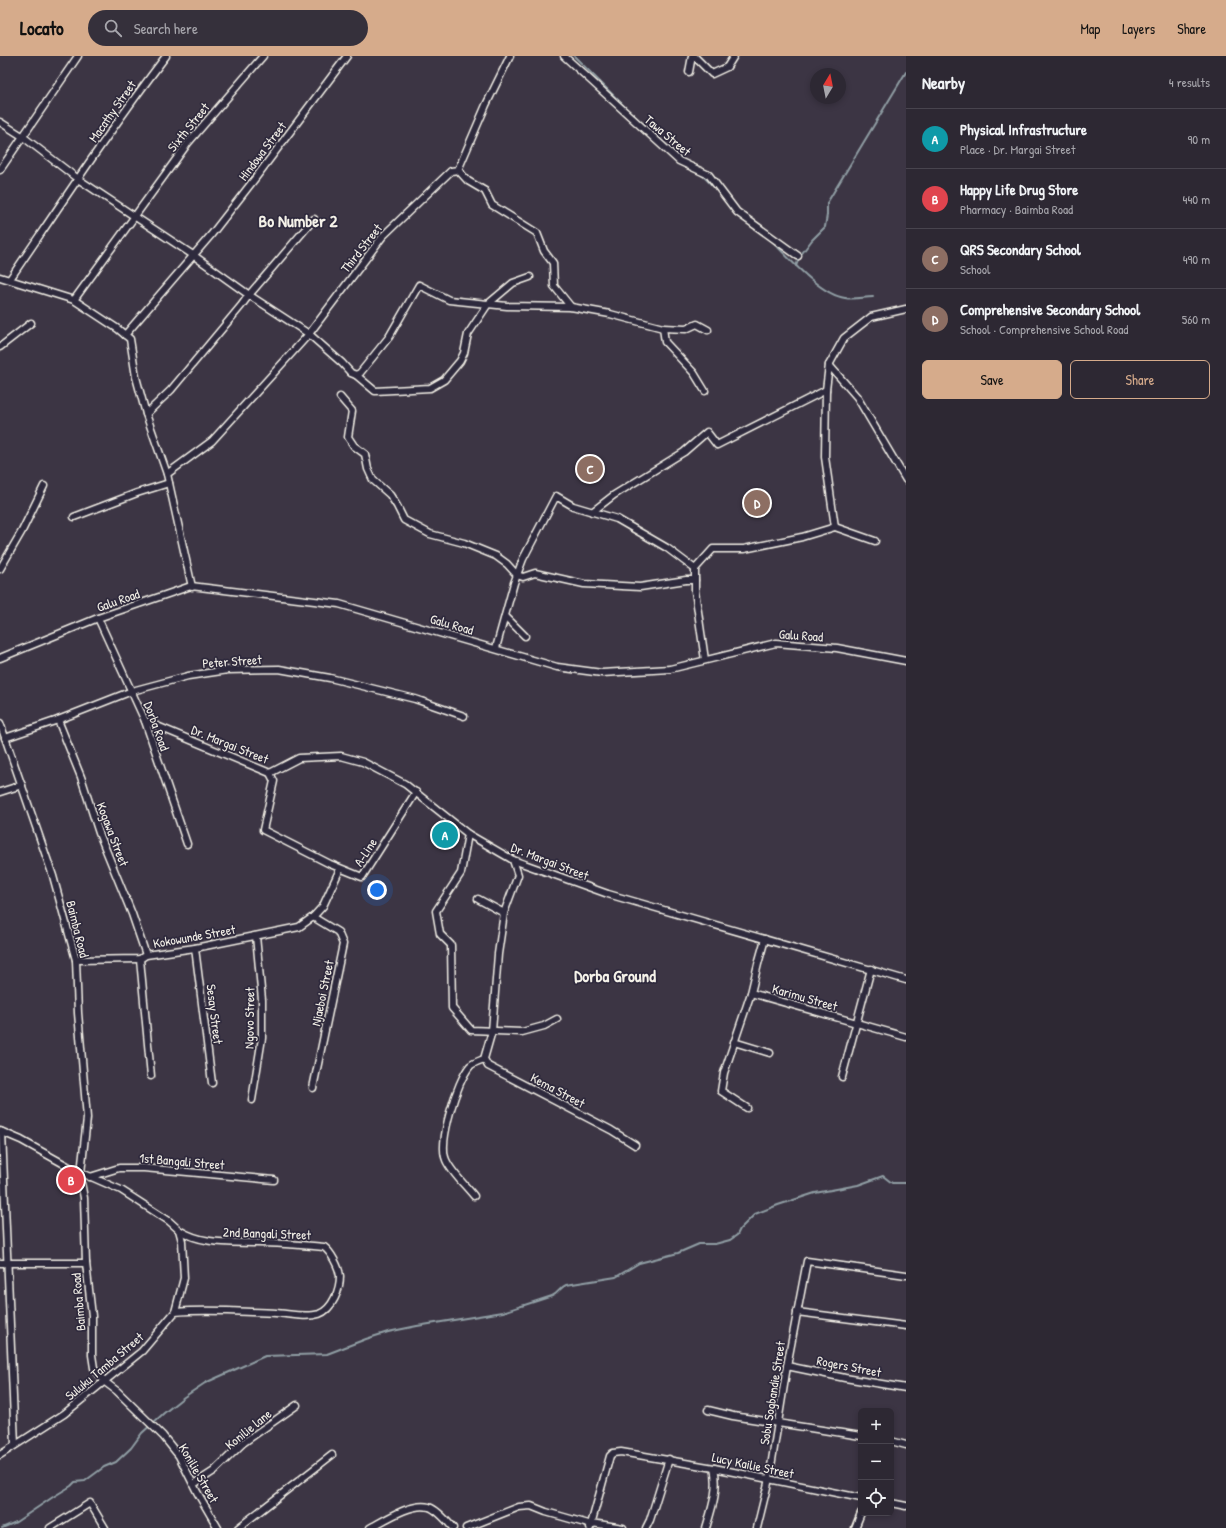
<!DOCTYPE html>
<meta charset="utf-8">
<style>
body{margin:0;font-family:"Patrick Hand",sans-serif;background:#35303b;color:#f1f3f6}
.controls{position:absolute;right:12px;bottom:12px;display:grid;overflow:hidden;border-radius:6px;box-shadow:0 2px 6px #0003}
.controls button{width:36px;height:36px;display:grid;place-items:center;padding:0;border:0;border-bottom:1px solid #48444e;background:#2d2833;color:#f1f3f6;font:20px sans-serif}
.compass{position:absolute;left:810px;top:12px;width:36px;height:36px;border-radius:50%;background:#2d2833;box-shadow:0 2px 6px #0003;rotate:10deg}
.you{position:absolute;left:377px;top:834px;width:14px;height:14px;margin:-10px;border:3px solid #fff;border-radius:50%;background:#1a73e8;box-shadow:0 0 0 6px #1a73e833}
.badge{display:grid;place-items:center;width:26px;height:26px;border-radius:50%;background:#d6ab8b;color:#fff;font-size:13px;font-weight:700}
.pin{position:absolute;translate:-50% -50%;border:2px solid #fff;box-shadow:0 1px 4px #0006}
.list{margin:0;padding:0;list-style:none}
h2{display:flex;justify-content:space-between;align-items:center;height:52px;margin:0;padding:0 16px;font-size:17px}
h2 small{font-size:13px;font-weight:400;color:#a7a6ac}
.list li{display:grid;grid-template-columns:26px 1fr auto;gap:12px;align-items:center;box-sizing:border-box;height:60px;padding:0 16px;border-top:1px solid #48444e}
.list b{display:block;font-size:15px;white-space:nowrap}
.list p{margin:0;font-size:13px;white-space:nowrap;color:#a7a6ac}
.list em{font-size:13px;font-style:normal;color:#a7a6ac}
.actions{display:flex;gap:8px;padding:12px 16px}
.actions a{flex:1;padding:9px 0;border:1px solid #d6ab8b;border-radius:6px;text-align:center;font-size:14px;color:#d6ab8b}
.actions .main{background:#d6ab8b;color:#111}
.icon{flex:none;width:22px;height:22px;fill:none;stroke:currentColor;stroke-width:2;stroke-linecap:round;stroke-linejoin:round}
.map{position:relative;flex:none;width:906px;height:1472px;overflow:hidden}
header{display:flex;align-items:center;gap:24px;box-sizing:border-box;height:56px;padding:0 20px;background:#d6ab8b;color:#111}
header strong{font-size:19px}
nav{display:flex;gap:22px;margin-inline-start:auto;font-size:14px}
.search{width:280px;height:36px;background:#35303b;display:flex;align-items:center;gap:10px;box-sizing:border-box;padding:0 14px;border-radius:22px;color:#a7a6ac;font-size:15px}
main{display:flex}
aside{flex:1;background:#2d2833}
.map>svg:first-child{display:block}
.lines{fill:none;stroke-linecap:round;stroke-linejoin:round}
.stream{stroke:#909ea4;stroke-width:2}
.street-casing{stroke:#f4f1e8;stroke-width:9}
.street{stroke:#2f2a3d;stroke-width:6}
.labels{text-anchor:middle;stroke-width:3.5;stroke-linejoin:round;paint-order:stroke}
.street-label{font-size:13px;fill:#f4f1e8;stroke:#2f2a3d}
.district-label{font-size:17px;font-weight:bold;fill:#f4f1e8;stroke:#2f2a3d}
</style>
<header>
<strong>Locato</strong>
<div class="search"><svg class="icon" aria-label="search" viewBox="0 0 24 24"><circle cx="10" cy="10" r="6"/><path d="M15 15l6 6"/></svg>Search here</div>
<nav><a>Map</a><a>Layers</a><a>Share</a></nav>
</header>
<main>
<div class="map">
<svg width="906" height="1472" viewBox="0 0 906 1472">
<rect width="100%" height="100%" fill="#3c3544"/>
<filter id="ink" filterUnits="userSpaceOnUse"><feTurbulence type="fractalNoise" baseFrequency=".025" numOctaves="2"/><feDisplacementMap in="SourceGraphic" scale="8" xChannelSelector="R" yChannelSelector="G"/><feConvolveMatrix kernelMatrix="1 2 1 2 8 2 1 2 1" color-interpolation-filters="sRGB"/></filter>
<g filter="url(#ink)">
<g class="lines">
<g class="stream">
<path d="M574,0l52,52 58,53"/>
<path d="M697,116l7,5 12,12"/>
<path d="M770,183c18,18 50,56 75,59 9,2 19,-1 28,-1"/>
<path d="M796,210l4,-10 12,-16 13,-13 2,-12v-12l79,-131"/>
<path d="M2,1472l14,-6 37,-25 18,-11 4,-4 10,-1 19,-14 12,-5 15,-14 11,-15 22,-20 20,-16 21,-14 60,-27 62,-2 39,-15 22,-7 29,-6 86,-14 49,-16c6,-2 7,-8 14,-11l50,-8 23,-14 39,-10 21,-9h16l15,-4 7,-5 3,-6 15,-15 23,-9 37,-12 43,-8 25,-9 9,7h14"/>
</g>
<defs>
<g id="street">
<path d="M564,0l115,105 30,14 28,37 61,44"/>
<path d="M694,0l18,18 15,-7 7,-11"/>
<path d="M689,16l3,-16"/>
<path d="M0,66l22,14 56,43 115,76 56,40 60,39 -97,107 -45,33"/>
<path d="M0,114l78,-114"/>
<path d="M458,114l-7,1 -68,65 -74,98 33,29 9,10 5,2 4,-2 29,-36 30,-52 30,15 58,6 64,1 39,7 53,14 2,14 29,31 11,18"/>
<path d="M458,114l10,11 17,10 7,14 45,28 7,18 9,12 1,23 17,21"/>
<path d="M458,114l28,-65 24,-49"/>
<path d="M0,221l74,23 44,29 12,10 6,38 10,37 21,60 25,113"/>
<path d="M10,223c51,-75 101,-151 156,-223"/>
<path d="M74,244l114,-157 75,-87"/>
<path d="M663,272l23,1 11,-5 11,6"/>
<path d="M125,279l86,-100 46,-59 90,-120"/>
<path d="M0,291l31,-24"/>
<path d="M829,309l28,32 49,83"/>
<path d="M356,319l19,16 55,-3 14,-8 16,-19 4,-8 4,-19 20,-30 25,-21 17,-6"/>
<path d="M340,341l12,14 -4,26 6,9 11,8 3,15 5,11 17,15 7,11 7,14 26,14 34,9 32,13 11,8 10,11 6,2 12,-4 49,11 56,3 46,-7h9"/>
<path d="M146,358l25,-24 70,-84 8,-11 65,-76"/>
<path d="M592,456l22,-17 70,-43 23,-20 10,13 109,-55"/>
<path d="M74,461l63,-24 32,-10"/>
<path d="M835,471l-10,-70 1,-67 3,-25 15,-27 27,-21 35,-8"/>
<path d="M835,471l40,14"/>
<path d="M0,513l22,-38 22,-45"/>
<path d="M505,560l20,20"/>
<path d="M98,562l47,103 42,123"/>
<path d="M496,592l18,-65 9,-24 33,-63 17,10 44,13 50,29 28,21"/>
<path d="M0,602l98,-40 93,-32 148,18 218,63 45,6 68,-4 106,-26 61,5 69,13"/>
<path d="M705,604l-10,-69v-22l18,-20h31l58,-12 33,-10"/>
<path d="M58,664l23,57 18,56 33,81 14,41"/>
<path d="M145,665l125,52 29,-15 42,-2 22,6 42,22 63,50 45,26 95,34 298,86"/>
<path d="M0,667l53,153 23,84 2,53 9,105 -6,55"/>
<path d="M5,682l53,-18 74,-29 56,-15 40,-6 51,-1 51,9 85,21 49,17"/>
<path d="M270,717l4,8 -11,49 67,34 32,13 54,-85"/>
<path d="M0,736l22,-7"/>
<path d="M468,778l-7,39 -25,38 4,23 11,11 1,63 19,22 51,2 22,-6 13,-7"/>
<path d="M478,843l26,14 -6,41 -6,77 -8,28 4,7 123,64 24,15"/>
<path d="M504,857l14,-38 -5,-15"/>
<path d="M765,883l-7,25 -7,29 155,44"/>
<path d="M195,892l17,135"/>
<path d="M140,903l11,117"/>
<path d="M76,904l64,-1 6,-4 49,-7 104,-21 14,-10 10,-11 17,-37"/>
<path d="M734,986l36,11"/>
<path d="M842,1021l29,-108"/>
<path d="M313,1032l30,-144 -5,-12 -25,-15"/>
<path d="M252,1044l10,-62v-38l-6,-64"/>
<path d="M747,1052l-26,-17 3,-18 27,-80"/>
<path d="M0,1075l21,9 52,29 48,21 48,31 10,9 3,11 2,37 -9,34 -33,39 -78,63 -64,41"/>
<path d="M2,1076l13,313"/>
<path d="M73,1113l8,13 3,16 2,65 6,53v39l2,13 11,14 12,9 46,45 16,20 18,36 21,36"/>
<path d="M90,1121l29,-9h25l130,12"/>
<path d="M474,1140c-8,-10 -23,-24 -28,-36 -8,-18 11,-79 24,-94 3,-3 9,-5 14,-7"/>
<path d="M0,1207h86"/>
<path d="M175,1256c34,-3 68,0 101,1 14,1 30,5 43,1 14,-5 21,-25 21,-38 -1,-9 -9,-24 -16,-29 -22,-2 -45,-4 -67,-4 -27,-1 -54,2 -78,-13"/>
<path d="M797,1256l109,14"/>
<path d="M787,1310l58,12 61,10"/>
<path d="M708,1354l25,6 128,20"/>
<path d="M891,1385l15,4"/>
<path d="M194,1428l20,-13 29,-28 54,-38"/>
<path d="M891,1447l15,3"/>
<path d="M592,1467l31,5"/>
<path d="M50,1472l40,-25 15,25"/>
<path d="M238,1472l94,-73"/>
<path d="M370,1472c15,-8 42,-26 59,-21 9,3 18,14 24,21"/>
<path d="M466,1472l53,-21 12,-1 15,6 46,13"/>
<path d="M590,1472l20,-72 3,-3 8,-1 93,16 147,30"/>
<path d="M646,1472l4,-8 19,-61"/>
<path d="M706,1472c6,-20 13,-40 8,-60"/>
<path d="M757,1472l12,-49 18,-113 20,-105 99,14"/>
<path d="M855,1472l6,-15"/>
</g>
</defs>
<use href="#street" class="street-casing"/>
<use href="#street" class="street"/>
</g>
</g>
<g class="labels">
<g class="street-label">
<text transform="translate(112 55) rotate(-55)" y="5">Macathy Street</text>
<text transform="translate(188 71) rotate(-51)" y="5">Sixth Street</text>
<text transform="translate(668 79) rotate(40)" y="5">Tawa Street</text>
<text transform="translate(262 95) rotate(-53)" y="5">Hindowa Street</text>
<text transform="translate(361 192) rotate(-52)" y="5">Third Street</text>
<text transform="translate(118 544) rotate(-19)" y="5">Galu Road</text>
<text transform="translate(452 568) rotate(16)" y="5">Galu Road</text>
<text transform="translate(801 579) rotate(4)" y="5">Galu Road</text>
<text transform="translate(232 605) rotate(-4)" y="5">Peter Street</text>
<text transform="translate(157 670) rotate(70)" y="5">Dorba Road</text>
<text transform="translate(230 688) rotate(22)" y="5">Dr. Margai Street</text>
<text transform="translate(113 778) rotate(69)" y="5">Kogawa Street</text>
<text transform="translate(365 796) rotate(-57)" y="5">A-Line</text>
<text transform="translate(550 805) rotate(21)" y="5">Dr. Margai Street</text>
<text transform="translate(78 873) rotate(76)" y="5">Baimba Road</text>
<text transform="translate(194 880) rotate(-10)" y="5">Kokowunde Street</text>
<text transform="translate(322 937) rotate(-78)" y="5">Njaeboi Street</text>
<text transform="translate(805 941) rotate(16)" y="5">Karimu Street</text>
<text transform="translate(215 958) rotate(83)" y="5">Sesay Street</text>
<text transform="translate(249 962) rotate(-89)" y="5">Ngovo Street</text>
<text transform="translate(558 1034) rotate(28)" y="5">Kema Street</text>
<text transform="translate(182 1105) rotate(5)" y="5">1st Bangali Street</text>
<text transform="translate(267 1177) rotate(2)" y="5">2nd Bangali Street</text>
<text transform="translate(78 1246) rotate(-95)" y="5">Baimba Road</text>
<text transform="translate(104 1310) rotate(-40)" y="5">Suluku Tamba Street</text>
<text transform="translate(849 1310) rotate(11)" y="5">Rogers Street</text>
<text transform="translate(772 1337) rotate(-81)" y="5">Sobu Sogbandie Street</text>
<text transform="translate(248 1373) rotate(-39)" y="5">Konilie lane</text>
<text transform="translate(753 1409) rotate(12)" y="5">Lucy Kailie Street</text>
<text transform="translate(199 1417) rotate(60)" y="5">Konilie Street</text>
</g>
<g class="district-label">
<text x="298" y="171">Bo Number 2</text>
<text x="615" y="926">Dorba Ground</text>
</g>
</g>
</svg>
<div class="controls">
<button>+</button>
<button>−</button>
<button><svg class="icon" aria-label="locate" viewBox="0 0 24 24"><circle cx="12" cy="12" r="6"/><path d="M12 2v4M12 18v4M2 12h4M18 12h4"/></svg></button>
</div>
<svg class="compass" viewBox="-18 -18 36 36"><path d="M0-13l5 13h-10z" fill="#e53935"/><path d="M0 13l5-13h-10z" fill="#a7a6ac"/></svg>
<div class="you"></div>
<div class="pin badge" style="left:445px;top:779px;background:#0f9aa8">A</div>
<div class="pin badge" style="left:71px;top:1124px;background:#e0444e">B</div>
<div class="pin badge" style="left:590px;top:413px;background:#8d6e63">C</div>
<div class="pin badge" style="left:757px;top:447px;background:#8d6e63">D</div>
</div>
<aside>
<h2>Nearby<small>4 results</small></h2>
<ul class="list">
<li><span class="badge" style="background:#0f9aa8">A</span><div><b>Physical Infrastructure</b><p>Place · Dr. Margai Street</p></div><em>90 m</em></li>
<li><span class="badge" style="background:#e0444e">B</span><div><b>Happy Life Drug Store</b><p>Pharmacy · Baimba Road</p></div><em>440 m</em></li>
<li><span class="badge" style="background:#8d6e63">C</span><div><b>QRS Secondary School</b><p>School</p></div><em>490 m</em></li>
<li><span class="badge" style="background:#8d6e63">D</span><div><b>Comprehensive Secondary School</b><p>School · Comprehensive School Road</p></div><em>560 m</em></li>
</ul>
<div class="actions"><a class="main">Save</a><a>Share</a></div>
</aside>
</main>
